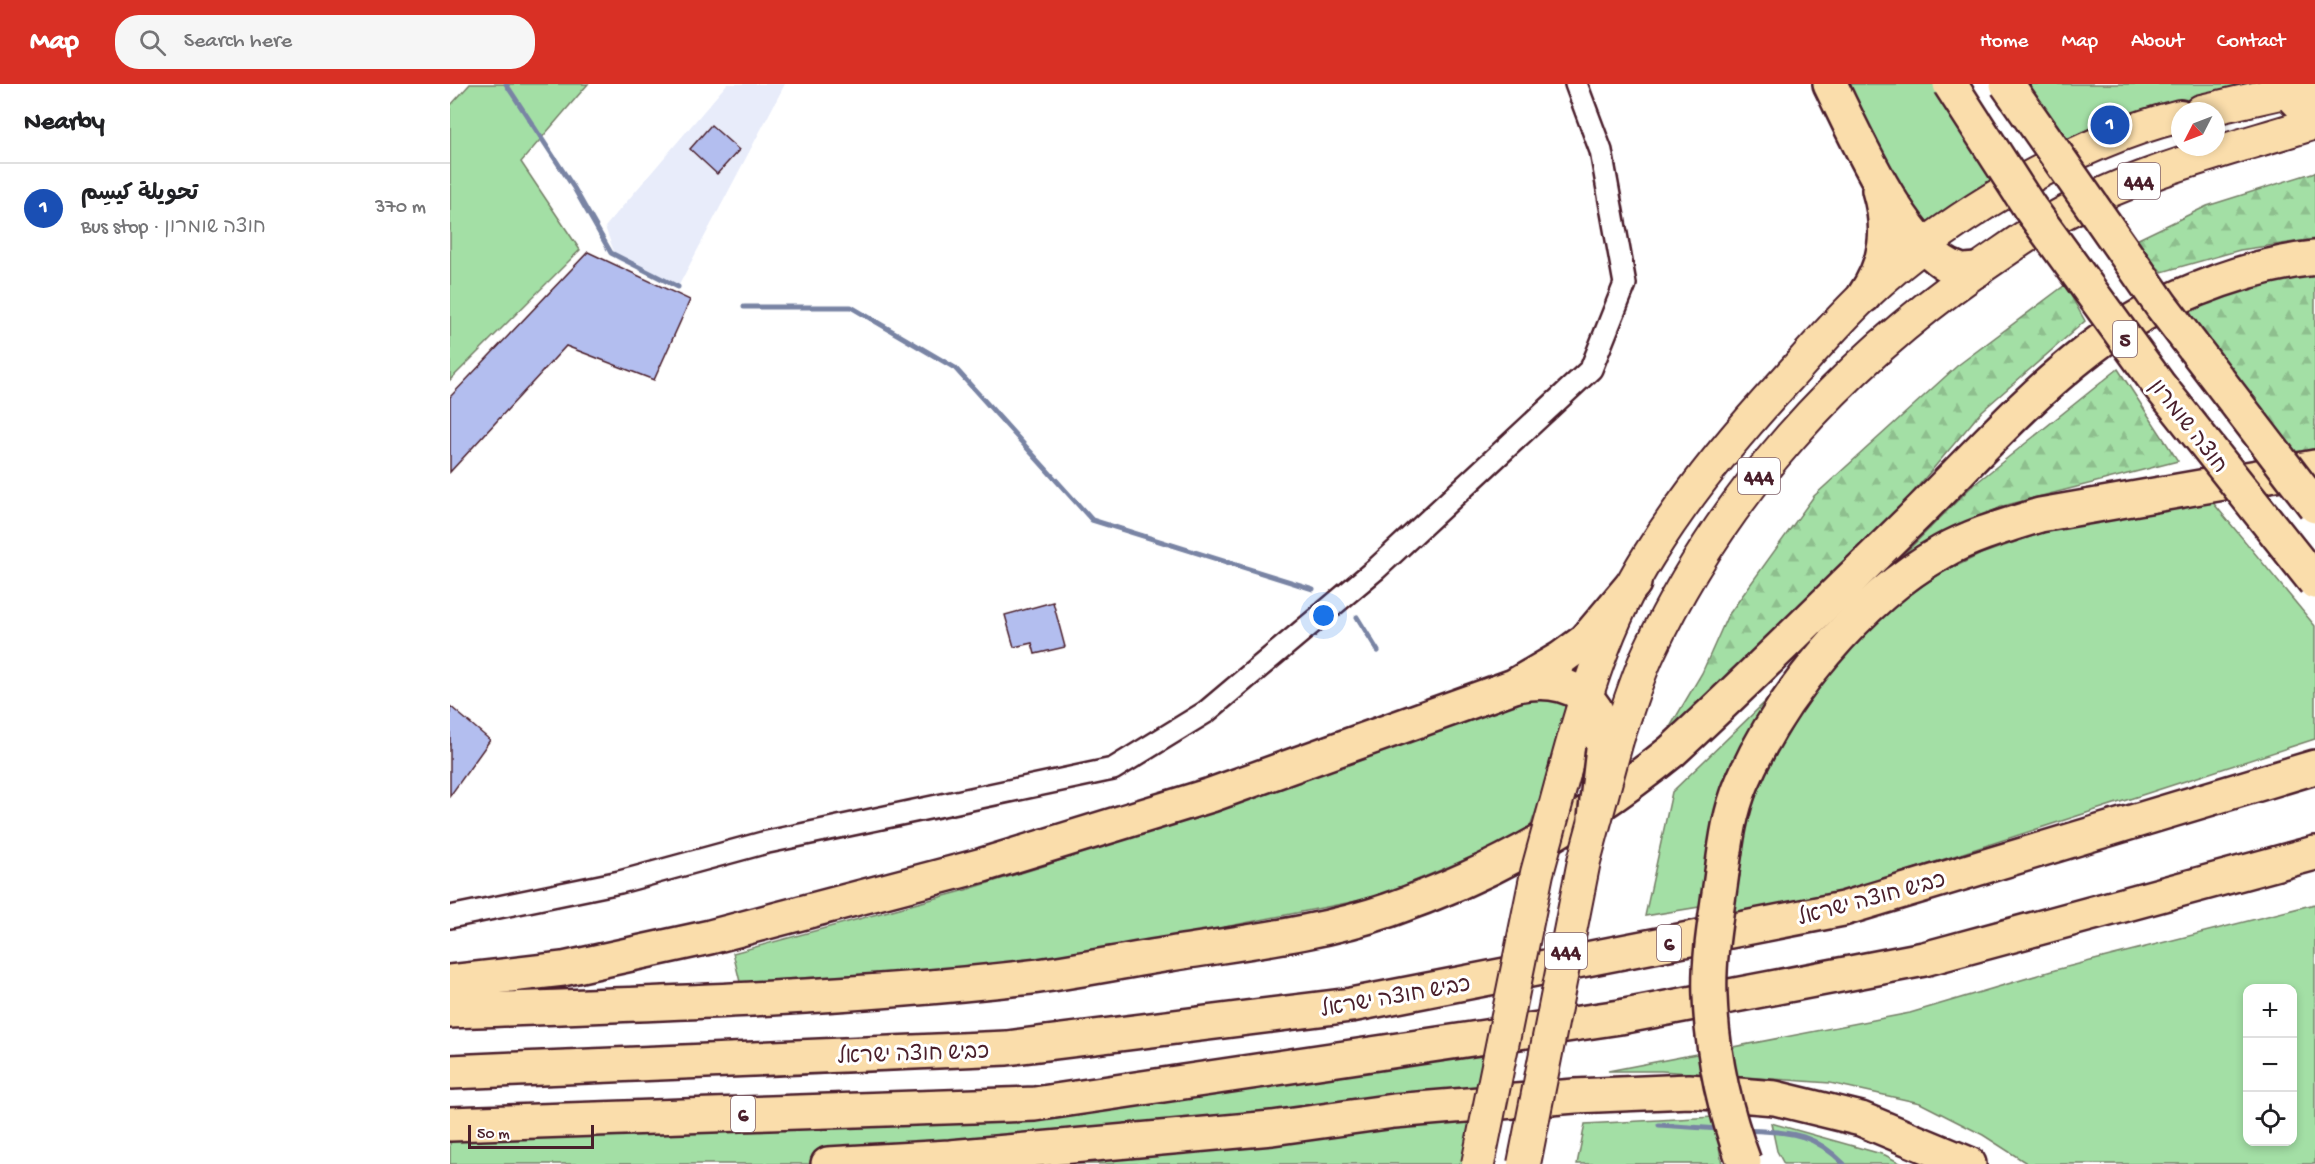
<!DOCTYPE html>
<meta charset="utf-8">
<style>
body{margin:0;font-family:"Gochi Hand","Playpen Sans Arabic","Playpen Sans Hebrew",sans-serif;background:#f6f6f6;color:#202124}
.controls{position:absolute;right:18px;bottom:18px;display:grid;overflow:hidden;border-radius:12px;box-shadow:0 3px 9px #0003}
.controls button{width:54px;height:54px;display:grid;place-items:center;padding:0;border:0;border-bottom:2px solid #e0e0e0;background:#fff;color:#202124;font:30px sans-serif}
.compass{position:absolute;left:1721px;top:18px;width:54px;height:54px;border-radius:50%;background:#fff;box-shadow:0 3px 9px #0003;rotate:228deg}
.scale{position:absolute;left:18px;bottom:15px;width:126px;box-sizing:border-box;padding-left:6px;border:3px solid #4a1f2b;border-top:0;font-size:16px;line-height:21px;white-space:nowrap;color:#4a1f2b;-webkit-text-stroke:4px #fff;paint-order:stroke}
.you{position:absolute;left:874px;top:532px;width:21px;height:21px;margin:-15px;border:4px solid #fff;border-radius:50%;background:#1a73e8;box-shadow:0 0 0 9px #1a73e833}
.badge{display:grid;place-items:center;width:39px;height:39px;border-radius:50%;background:#d93025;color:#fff;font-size:20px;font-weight:700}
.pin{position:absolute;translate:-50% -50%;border:3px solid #fff;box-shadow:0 2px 6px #0006}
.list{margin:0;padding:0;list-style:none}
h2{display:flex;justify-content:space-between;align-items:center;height:78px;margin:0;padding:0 24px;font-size:26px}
h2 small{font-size:20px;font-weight:400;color:#757577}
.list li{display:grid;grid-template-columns:39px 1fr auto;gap:18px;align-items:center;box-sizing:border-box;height:90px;padding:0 24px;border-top:2px solid #e0e0e0}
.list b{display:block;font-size:22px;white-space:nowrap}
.list p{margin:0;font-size:20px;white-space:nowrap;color:#757577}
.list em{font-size:20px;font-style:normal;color:#757577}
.icon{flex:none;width:33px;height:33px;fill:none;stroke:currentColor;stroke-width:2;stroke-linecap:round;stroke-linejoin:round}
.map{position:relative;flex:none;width:1865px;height:1080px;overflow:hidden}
header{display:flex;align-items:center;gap:36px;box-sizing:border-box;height:84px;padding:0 30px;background:#d93025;color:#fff}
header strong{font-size:28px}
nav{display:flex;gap:33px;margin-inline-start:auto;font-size:21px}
.search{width:420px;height:54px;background:#f6f6f6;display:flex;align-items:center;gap:15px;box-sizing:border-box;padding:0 21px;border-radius:24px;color:#757577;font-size:22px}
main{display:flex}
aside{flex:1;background:#fff}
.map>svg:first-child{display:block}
.built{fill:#e8ecfa}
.green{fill:#a3dfa5;stroke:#767f68;stroke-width:1.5;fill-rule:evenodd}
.forest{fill:url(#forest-firs);stroke:#767f68;stroke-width:1.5}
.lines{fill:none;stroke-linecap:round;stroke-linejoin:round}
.stream{stroke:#7984a4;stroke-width:5}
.building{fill:#b3beef;stroke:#4a1f2b;stroke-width:1.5}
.minor-casing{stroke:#4a1f2b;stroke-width:26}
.primary-casing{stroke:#4a1f2b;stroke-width:36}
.trunk-casing{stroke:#4a1f2b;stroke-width:38}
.motorway-casing{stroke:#4a1f2b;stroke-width:38}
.minor{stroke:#fff;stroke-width:21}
.primary{stroke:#faddab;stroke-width:32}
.trunk{stroke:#faddab;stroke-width:33}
.motorway{stroke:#faddab;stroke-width:33}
.primary-bridge-casing{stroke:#4a1f2b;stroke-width:36;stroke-linecap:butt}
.motorway-bridge-casing{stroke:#4a1f2b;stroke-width:38;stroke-linecap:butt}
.primary-bridge{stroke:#faddab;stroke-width:32}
.motorway-bridge{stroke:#faddab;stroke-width:33}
.labels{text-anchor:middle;stroke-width:6;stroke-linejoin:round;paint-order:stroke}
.shield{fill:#fff;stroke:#80626b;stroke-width:1.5}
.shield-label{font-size:21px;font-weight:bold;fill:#4a1f2b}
.street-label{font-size:22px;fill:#4a1f2b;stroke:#fff}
</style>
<header>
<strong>Map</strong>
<div class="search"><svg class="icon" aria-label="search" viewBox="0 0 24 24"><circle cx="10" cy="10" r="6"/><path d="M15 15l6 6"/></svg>Search here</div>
<nav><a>Home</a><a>Map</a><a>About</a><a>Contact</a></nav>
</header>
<main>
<aside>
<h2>Nearby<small></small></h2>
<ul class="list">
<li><span class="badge" style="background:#1a4fb4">1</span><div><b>تحويلة كيسِم</b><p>Bus stop · חוצה שומרון</p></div><em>370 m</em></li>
</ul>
</aside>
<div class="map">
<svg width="1865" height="1080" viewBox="0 0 1865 1080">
<defs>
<pattern id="forest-firs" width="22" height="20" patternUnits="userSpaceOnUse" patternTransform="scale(1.5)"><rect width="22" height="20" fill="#a3dfa5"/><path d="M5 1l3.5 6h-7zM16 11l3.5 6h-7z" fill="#8ebf8e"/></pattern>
</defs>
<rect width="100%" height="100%" fill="#fff"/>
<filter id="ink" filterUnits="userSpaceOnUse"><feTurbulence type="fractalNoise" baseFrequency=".0167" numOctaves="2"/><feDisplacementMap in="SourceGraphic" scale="12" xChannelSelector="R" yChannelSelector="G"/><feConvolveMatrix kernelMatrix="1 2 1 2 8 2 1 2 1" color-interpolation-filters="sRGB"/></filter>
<g filter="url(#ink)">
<path class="built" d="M277,0h58l-107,203 -61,-27 -12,-33z"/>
<g class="green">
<path d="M20,0h118l-67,78 59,88 -130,130v-274z"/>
<path d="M1396,0h90l59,93 -70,52z"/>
<path d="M1573,0h246l-176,42 -27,16z"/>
<path d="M1760,415l105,127v113l-485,157 -97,22 6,-74 23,-65 42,-72 39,-56 51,-46 46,-31 41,-20 87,-30z"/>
<path d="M1340,594l-63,99 -28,130 -54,9 27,-124z"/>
<path d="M1068,609l45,9 7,14 -42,117 -151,64 -243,48 -132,21 -262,16 -7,-29 226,-61 88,-27z"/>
<path d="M1865,820v260h-287l-45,-29 -63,-32 -90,-20 -169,-12h-53l302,-58 145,-43zM1798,904h44v154h-44z"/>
<path d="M1042,965l-23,115h-1019v-27z"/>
<path d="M1264,1033l8,47h-145l8,-40z"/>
<path d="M1321,1039l114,32 17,9h-118l-7,-13z"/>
</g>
<g class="forest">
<path d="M1865,88v67l-75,11 -78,22 -30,-30 75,-36z"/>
<path d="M1865,187v182l-24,4 -108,-151 42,-14z"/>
<path d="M1615,201l20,36 -103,90 -101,119 -174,169 -37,28 32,-54 25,-56 87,-121 143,-130z"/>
<path d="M1668,285l60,92 -175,45 -103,52 70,-70z"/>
</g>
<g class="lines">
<g class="stream">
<path d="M56,0l68,104 37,65 67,34"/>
<path d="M294,223h107l104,61 137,152 221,69"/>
<path d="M907,533l21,34"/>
<path d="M1209,1041l61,4"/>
<path d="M1294,1046c45,3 66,0 100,34"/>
</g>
</g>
<g class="building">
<path d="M261,41l28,25 -22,24 -27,-25z"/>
<path d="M138,168l102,48 -36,80 -88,-34 -116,126v-75z"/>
<path d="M603,518l12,45 -30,7 -3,-11 -18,4 -9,-32z"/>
<path d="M0,622l40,34 -40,56z"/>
</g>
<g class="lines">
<defs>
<path id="minor" d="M0,833l170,-35 143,-39 350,-74 93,-57 170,-143 215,-200 34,-85 -24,-133 -25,-67"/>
<g id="primary">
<path d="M1751,27l114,-26"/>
<path d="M1167,656c10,-29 19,-60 32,-88 73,-156 191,-286 331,-384 28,-19 56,-40 86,-56 77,-42 166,-63 249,-89"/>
<path d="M1114,690c20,-75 43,-153 85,-219 39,-63 87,-121 137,-175 25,-28 50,-57 77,-83 81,-77 208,-154 317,-181"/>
</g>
<g id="trunk">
<path d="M1380,0c24,48 76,170 129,186 5,2 12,0 18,0"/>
<path d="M1831,0l34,35"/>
<path d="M1414,212c23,-34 27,-66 15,-106"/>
</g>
<g id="motorway">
<path d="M1067,601c48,-10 91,11 86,64"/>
<path d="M1272,788c4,-31 8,-61 20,-89 37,-86 118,-185 200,-231 30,-17 66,-27 98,-37l275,-48"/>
<path d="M0,898l113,-13 147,-32 273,-72 228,-70 303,-109 46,-27 26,-19 48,-57"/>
<path d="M0,927c193,-7 389,-12 581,-34 46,-6 93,-16 139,-23 73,-12 149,-20 219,-44 104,-36 198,-90 283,-159 81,-75 159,-153 238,-230 59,-58 115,-122 180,-172 59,-46 151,-83 225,-91"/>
<path d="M0,988l557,-24 344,-43 492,-96 472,-142"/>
<path d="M0,1040l585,-20 585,-87 304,-58 391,-106"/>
<path d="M378,1080l122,-7 322,-29 122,-17 181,-15 114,-5 86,7 86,21 108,45"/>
</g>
</defs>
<use href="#minor" class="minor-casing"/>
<use href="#primary" class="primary-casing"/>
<use href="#trunk" class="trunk-casing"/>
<use href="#motorway" class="motorway-casing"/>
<use href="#minor" class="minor"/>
<use href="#primary" class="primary"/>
<use href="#trunk" class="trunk"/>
<use href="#motorway" class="motorway"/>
<defs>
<g id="primary-bridge">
<path d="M1028,1080l59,-291 27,-99"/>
<path d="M1074,1080l60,-303 33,-121"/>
</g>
<g id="motorway-bridge">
<path d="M1500,0l80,124 128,176 157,198"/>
<path d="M1557,0l154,221 154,201"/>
<path d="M1145,734l8,-69"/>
<path d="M1272,788c-5,40 -14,83 -12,124 2,57 14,113 34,166"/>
</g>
</defs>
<use href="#primary-bridge" class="primary-bridge-casing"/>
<use href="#motorway-bridge" class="motorway-bridge-casing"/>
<use href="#primary-bridge" class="primary-bridge"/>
<use href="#motorway-bridge" class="motorway-bridge"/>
</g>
</g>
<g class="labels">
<g class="shield">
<rect x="1668" y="79" width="42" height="36" rx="4.5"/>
<rect x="1663" y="237" width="24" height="36" rx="4.5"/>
<rect x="1288" y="374" width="42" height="36" rx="4.5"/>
<rect x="1207" y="841" width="24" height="36" rx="4.5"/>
<rect x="1095" y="849" width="42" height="36" rx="4.5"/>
<rect x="281" y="1012" width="24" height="36" rx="4.5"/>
</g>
<g class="shield-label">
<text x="1689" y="104">444</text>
<text x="1675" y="262">5</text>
<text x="1309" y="399">444</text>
<text x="1219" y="866">6</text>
<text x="1116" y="874">444</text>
<text x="293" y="1037">6</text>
</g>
<g class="street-label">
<text transform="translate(1740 341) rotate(52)" y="8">חוצה שומרון</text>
<text transform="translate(1421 813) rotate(-15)" y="8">כביש חוצה ישראל</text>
<text transform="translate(945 911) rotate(-10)" y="8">כביש חוצה ישראל</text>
<text transform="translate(463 968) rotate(-2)" y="8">כביש חוצה ישראל</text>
</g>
</g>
</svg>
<div class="controls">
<button>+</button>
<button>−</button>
<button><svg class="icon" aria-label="locate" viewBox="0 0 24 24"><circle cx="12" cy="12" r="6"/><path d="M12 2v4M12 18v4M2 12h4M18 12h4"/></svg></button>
</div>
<svg class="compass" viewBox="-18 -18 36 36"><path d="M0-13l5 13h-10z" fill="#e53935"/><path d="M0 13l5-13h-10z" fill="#757577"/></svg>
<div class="scale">50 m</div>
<div class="you"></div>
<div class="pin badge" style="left:1660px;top:41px;background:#1a4fb4">1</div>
</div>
</main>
